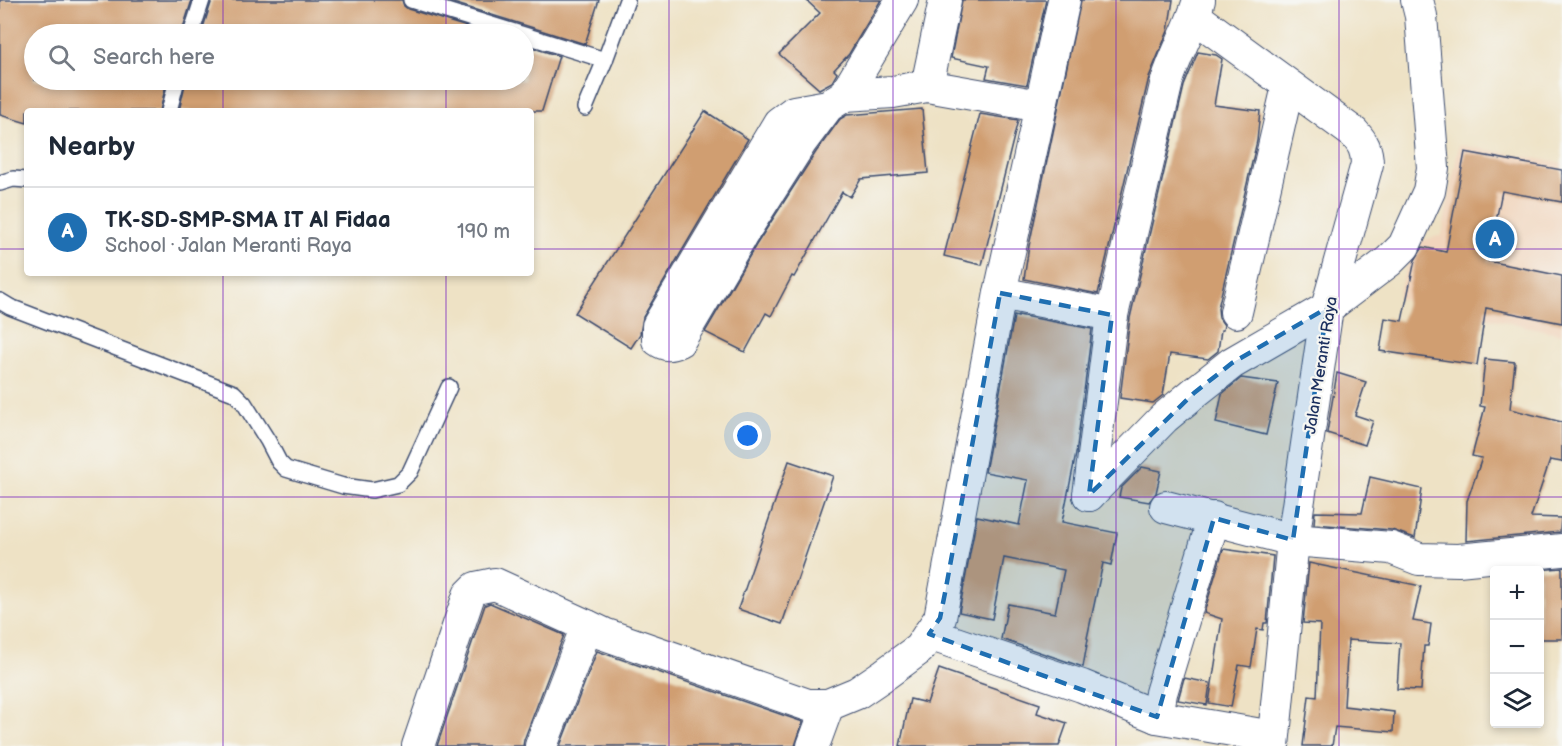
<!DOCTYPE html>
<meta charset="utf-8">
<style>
body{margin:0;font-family:"Balsamiq Sans",sans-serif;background:#f6f6f7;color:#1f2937}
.controls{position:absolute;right:18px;bottom:18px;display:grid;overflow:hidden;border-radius:6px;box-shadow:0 3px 9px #0003}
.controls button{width:54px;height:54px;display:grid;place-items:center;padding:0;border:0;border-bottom:2px solid #e0e1e3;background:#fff;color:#1f2937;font:30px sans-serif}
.you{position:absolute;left:748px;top:436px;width:21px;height:21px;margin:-15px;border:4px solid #fff;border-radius:50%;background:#1a73e8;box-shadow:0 0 0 9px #1a73e833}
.badge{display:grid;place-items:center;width:39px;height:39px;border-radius:50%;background:#1f6fb2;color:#fff;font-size:20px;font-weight:700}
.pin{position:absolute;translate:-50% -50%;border:3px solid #fff;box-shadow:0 2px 6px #0006}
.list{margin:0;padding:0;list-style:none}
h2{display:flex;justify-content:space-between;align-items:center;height:78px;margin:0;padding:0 24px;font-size:26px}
h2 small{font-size:20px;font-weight:400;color:#747a83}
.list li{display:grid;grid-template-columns:39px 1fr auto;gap:18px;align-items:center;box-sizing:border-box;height:90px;padding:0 24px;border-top:2px solid #e0e1e3}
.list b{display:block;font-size:22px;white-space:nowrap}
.list p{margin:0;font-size:20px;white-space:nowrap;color:#747a83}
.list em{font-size:20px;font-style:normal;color:#747a83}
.icon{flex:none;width:33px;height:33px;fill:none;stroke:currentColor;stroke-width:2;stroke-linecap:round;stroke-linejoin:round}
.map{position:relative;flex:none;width:1562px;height:746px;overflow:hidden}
.search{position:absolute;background:#fff;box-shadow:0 3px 9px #0003;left:24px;top:24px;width:510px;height:66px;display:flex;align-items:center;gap:15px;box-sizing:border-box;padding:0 21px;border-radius:33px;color:#747a83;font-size:22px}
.panel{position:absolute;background:#fff;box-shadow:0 3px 9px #0003;left:24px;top:108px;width:510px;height:168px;border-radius:6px}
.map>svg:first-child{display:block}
.built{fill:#f1d5bd}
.building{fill:#d09e71}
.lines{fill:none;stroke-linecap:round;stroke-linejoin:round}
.service-casing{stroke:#3b4a6d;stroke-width:18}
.minor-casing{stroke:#3b4a6d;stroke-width:34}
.service{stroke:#fff;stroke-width:15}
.minor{stroke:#fff;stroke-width:32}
.marked{fill:#1f6fb2;fill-opacity:0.2;stroke:#1f6fb2;stroke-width:4.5;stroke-dasharray:12 8;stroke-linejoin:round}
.grid{fill:none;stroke:#7b2cbf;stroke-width:1.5;stroke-opacity:0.55}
.labels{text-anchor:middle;stroke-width:4.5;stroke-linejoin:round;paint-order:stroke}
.street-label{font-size:16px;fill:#1b2f5e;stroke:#f6f6f2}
</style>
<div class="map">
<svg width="1562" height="746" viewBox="0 0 1562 746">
<rect width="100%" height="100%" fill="#f6f6f2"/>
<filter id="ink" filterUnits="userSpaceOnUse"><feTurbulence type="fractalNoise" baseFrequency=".0167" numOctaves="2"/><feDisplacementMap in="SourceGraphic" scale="12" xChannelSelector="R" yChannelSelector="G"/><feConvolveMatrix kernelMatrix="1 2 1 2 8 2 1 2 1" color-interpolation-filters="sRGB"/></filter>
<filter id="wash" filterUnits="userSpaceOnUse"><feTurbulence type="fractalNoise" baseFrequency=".008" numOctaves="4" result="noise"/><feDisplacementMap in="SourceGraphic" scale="24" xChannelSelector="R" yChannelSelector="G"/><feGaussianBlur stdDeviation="1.35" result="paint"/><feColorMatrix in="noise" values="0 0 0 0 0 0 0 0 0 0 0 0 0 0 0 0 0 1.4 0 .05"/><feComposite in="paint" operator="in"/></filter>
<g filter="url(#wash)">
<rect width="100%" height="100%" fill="#eee2c5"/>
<path class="built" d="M1459,145l103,18v171l-165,-36 17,-55 28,-8z"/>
<g id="blocks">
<g class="building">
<path d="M0,0h192l-11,34h-147v46h133l-7,31h-133v12l-27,-8z"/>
<path d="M212,0h190l2,6 4,3 82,25h-289z"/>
<path d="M444,0h155l-14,44z"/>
<path d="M806,0h75l-32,54 -15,16 3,3 -5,9 -13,7 -40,-35 41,-41z"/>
<path d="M962,0h84l-19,85 -41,-7 3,-12 -38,-8z"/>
<path d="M1081,0h92l-5,31 -19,46 -51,217 -74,-15 5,-33z"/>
<path d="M524,45l35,11 -17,55h-363l7,-31h338z"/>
<path d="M1198,52l18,3 6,4 -8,46 46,6 -3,30 -39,167 1,10 5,7 -1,5h-2l-3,21 -10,8 -38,-5 -7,41 -10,8 -33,-5 10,-80 54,-232z"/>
<path d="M922,109l6,64 -67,6 -11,18 -8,-5 -48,85 -2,-1 -21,40 -5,-3 -21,39 -40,-20 51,-87 60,-93 24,-33 7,-4z"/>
<path d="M705,111l43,28 -105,178 -3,17 -9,14 -56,-35z"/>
<path d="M980,114l38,6 -36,145 -38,-9z"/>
<path d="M1465,152l97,18v32l-60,-11 -14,70 74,15v47l-76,-15 -9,57 -97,-14 5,-33 17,3 13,-61 8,-13 23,5z"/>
<path d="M1018,315l74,14 -16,125 -14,68 55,11 -6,32 -8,-2 -16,75 1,1 -5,28 -82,-28 7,-35 47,9 9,-43 -60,-12 -12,61 -33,-7 18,-96 42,9 9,-45 -43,-8 29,-156 4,1z"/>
<path d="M1485,359l30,3 -5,47 52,13v40l-12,-2 -19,57 30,1 -1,14 -94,9 1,-40 15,-43 -10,-2 13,-49 -5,-1z"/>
<path d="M1337,373l29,9 -11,33 18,6 -8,24 -38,-12z"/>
<path d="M1241,378l37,5 -12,52 -50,-12 6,-29z"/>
<path d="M789,461l44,15 -51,148 -44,-15z"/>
<path d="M1142,467l19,4 -5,22 -7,9 -30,-5 2,-9z"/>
<path d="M1370,477l52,12 -7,49 -23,-8 -78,-6 1,-12 47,1z"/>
<path d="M1223,549l50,7 -6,67h-3l-1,7 -6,-1 -6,38 -12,-2 -8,42 -22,-4 13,-84 -18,-6z"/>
<path d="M1309,563l112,23 -8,35 18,3 -3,22h-4l-3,44 -24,-1 3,-46 -52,-3 -4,66 50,6 -1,20 -58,-5 -3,19h-29l6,-50 8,1 3,-73 -17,-1z"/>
<path d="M1562,568v71h-23v-69h-2z"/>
<path d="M490,603l74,32 -40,105 -1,6h-86l48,-141z"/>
<path d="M597,651l206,71 -8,24h-235z"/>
<path d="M939,669l101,35 -3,9 30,10 -8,23h-159l10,-47 17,4z"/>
<path d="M1184,678l26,5 -3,22 -29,-5z"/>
</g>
</g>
</g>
<g filter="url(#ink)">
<use href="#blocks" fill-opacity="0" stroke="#3b4a6d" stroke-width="1.5"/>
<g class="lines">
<defs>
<g id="service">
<path d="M411,0l194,60"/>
<path d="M191,34l11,-34"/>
<path d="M585,108l20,-48 22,-60"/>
<path d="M169,111l8,-31"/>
<path d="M0,183l13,-4 14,1"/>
<path d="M0,301l10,6 224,86 10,10 24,38 11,21 7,7 57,17 29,4 26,-6 12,-12 39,-85"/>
</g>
<g id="minor">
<path d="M1194,16l160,117c9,10 13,17 13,31l-40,144 -34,232 -20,206"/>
<path d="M927,86l18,-86"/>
<path d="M845,95l48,-3 34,-6 113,20"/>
<path d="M828,106l-34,6 -15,11 -121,203v14c8,6 12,5 21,1l62,-105 60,-94 27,-36 17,-11 57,-95"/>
<path d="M1000,293l112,22"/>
<path d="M1236,312l52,-226"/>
<path d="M1089,495l75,-77 30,-25 38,-30 95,-55 62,-47 15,-15 25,-55 4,-23 -12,-152 -4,-16"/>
<path d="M1089,495l23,-180 55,-234c9,-28 24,-53 32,-81"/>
<path d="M1166,507l127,33 98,8 28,11 39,1 104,-10"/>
<path d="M929,634l153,52 75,31 116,20"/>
<path d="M1157,717l4,-24 53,-175"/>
<path d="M418,746l51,-151 7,-7 19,-4 92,42"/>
<path d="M541,746l46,-120 17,8 204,71h20l29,-12 28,-19 34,-25 21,-31 60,-325 64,-293"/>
<path d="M813,746l15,-41"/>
</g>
</defs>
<use href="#service" class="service-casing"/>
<use href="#minor" class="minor-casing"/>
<use href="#service" class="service"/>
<use href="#minor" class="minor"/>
</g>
</g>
<path class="marked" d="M1000,293l112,22 -23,180 105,-102 38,-30 95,-55 -34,232 -79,-22 -57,199 -228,-83 11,-16 5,-25z"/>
<path class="grid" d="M223,0v34M446,0v34M669,0v746M893,0v746M1116,0v746M1339,0v746M223,80v31M446,80v31M0,249h27M531,249h1031M223,273v473M446,273v473M0,497h1562"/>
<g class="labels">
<g class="street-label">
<text transform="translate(1320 365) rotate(-81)" y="6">Jalan Meranti Raya</text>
</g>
</g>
</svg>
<div class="controls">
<button>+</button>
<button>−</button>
<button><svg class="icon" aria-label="layers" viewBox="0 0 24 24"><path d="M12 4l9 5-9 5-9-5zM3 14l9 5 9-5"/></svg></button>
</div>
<div class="you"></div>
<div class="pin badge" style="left:1495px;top:239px">A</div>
<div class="search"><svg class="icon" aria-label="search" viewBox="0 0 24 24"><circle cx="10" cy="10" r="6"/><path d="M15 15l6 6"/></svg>Search here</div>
<section class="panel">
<h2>Nearby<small></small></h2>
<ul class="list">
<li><span class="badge">A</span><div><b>TK-SD-SMP-SMA IT Al Fidaa</b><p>School · Jalan Meranti Raya</p></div><em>190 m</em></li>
</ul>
</section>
</div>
